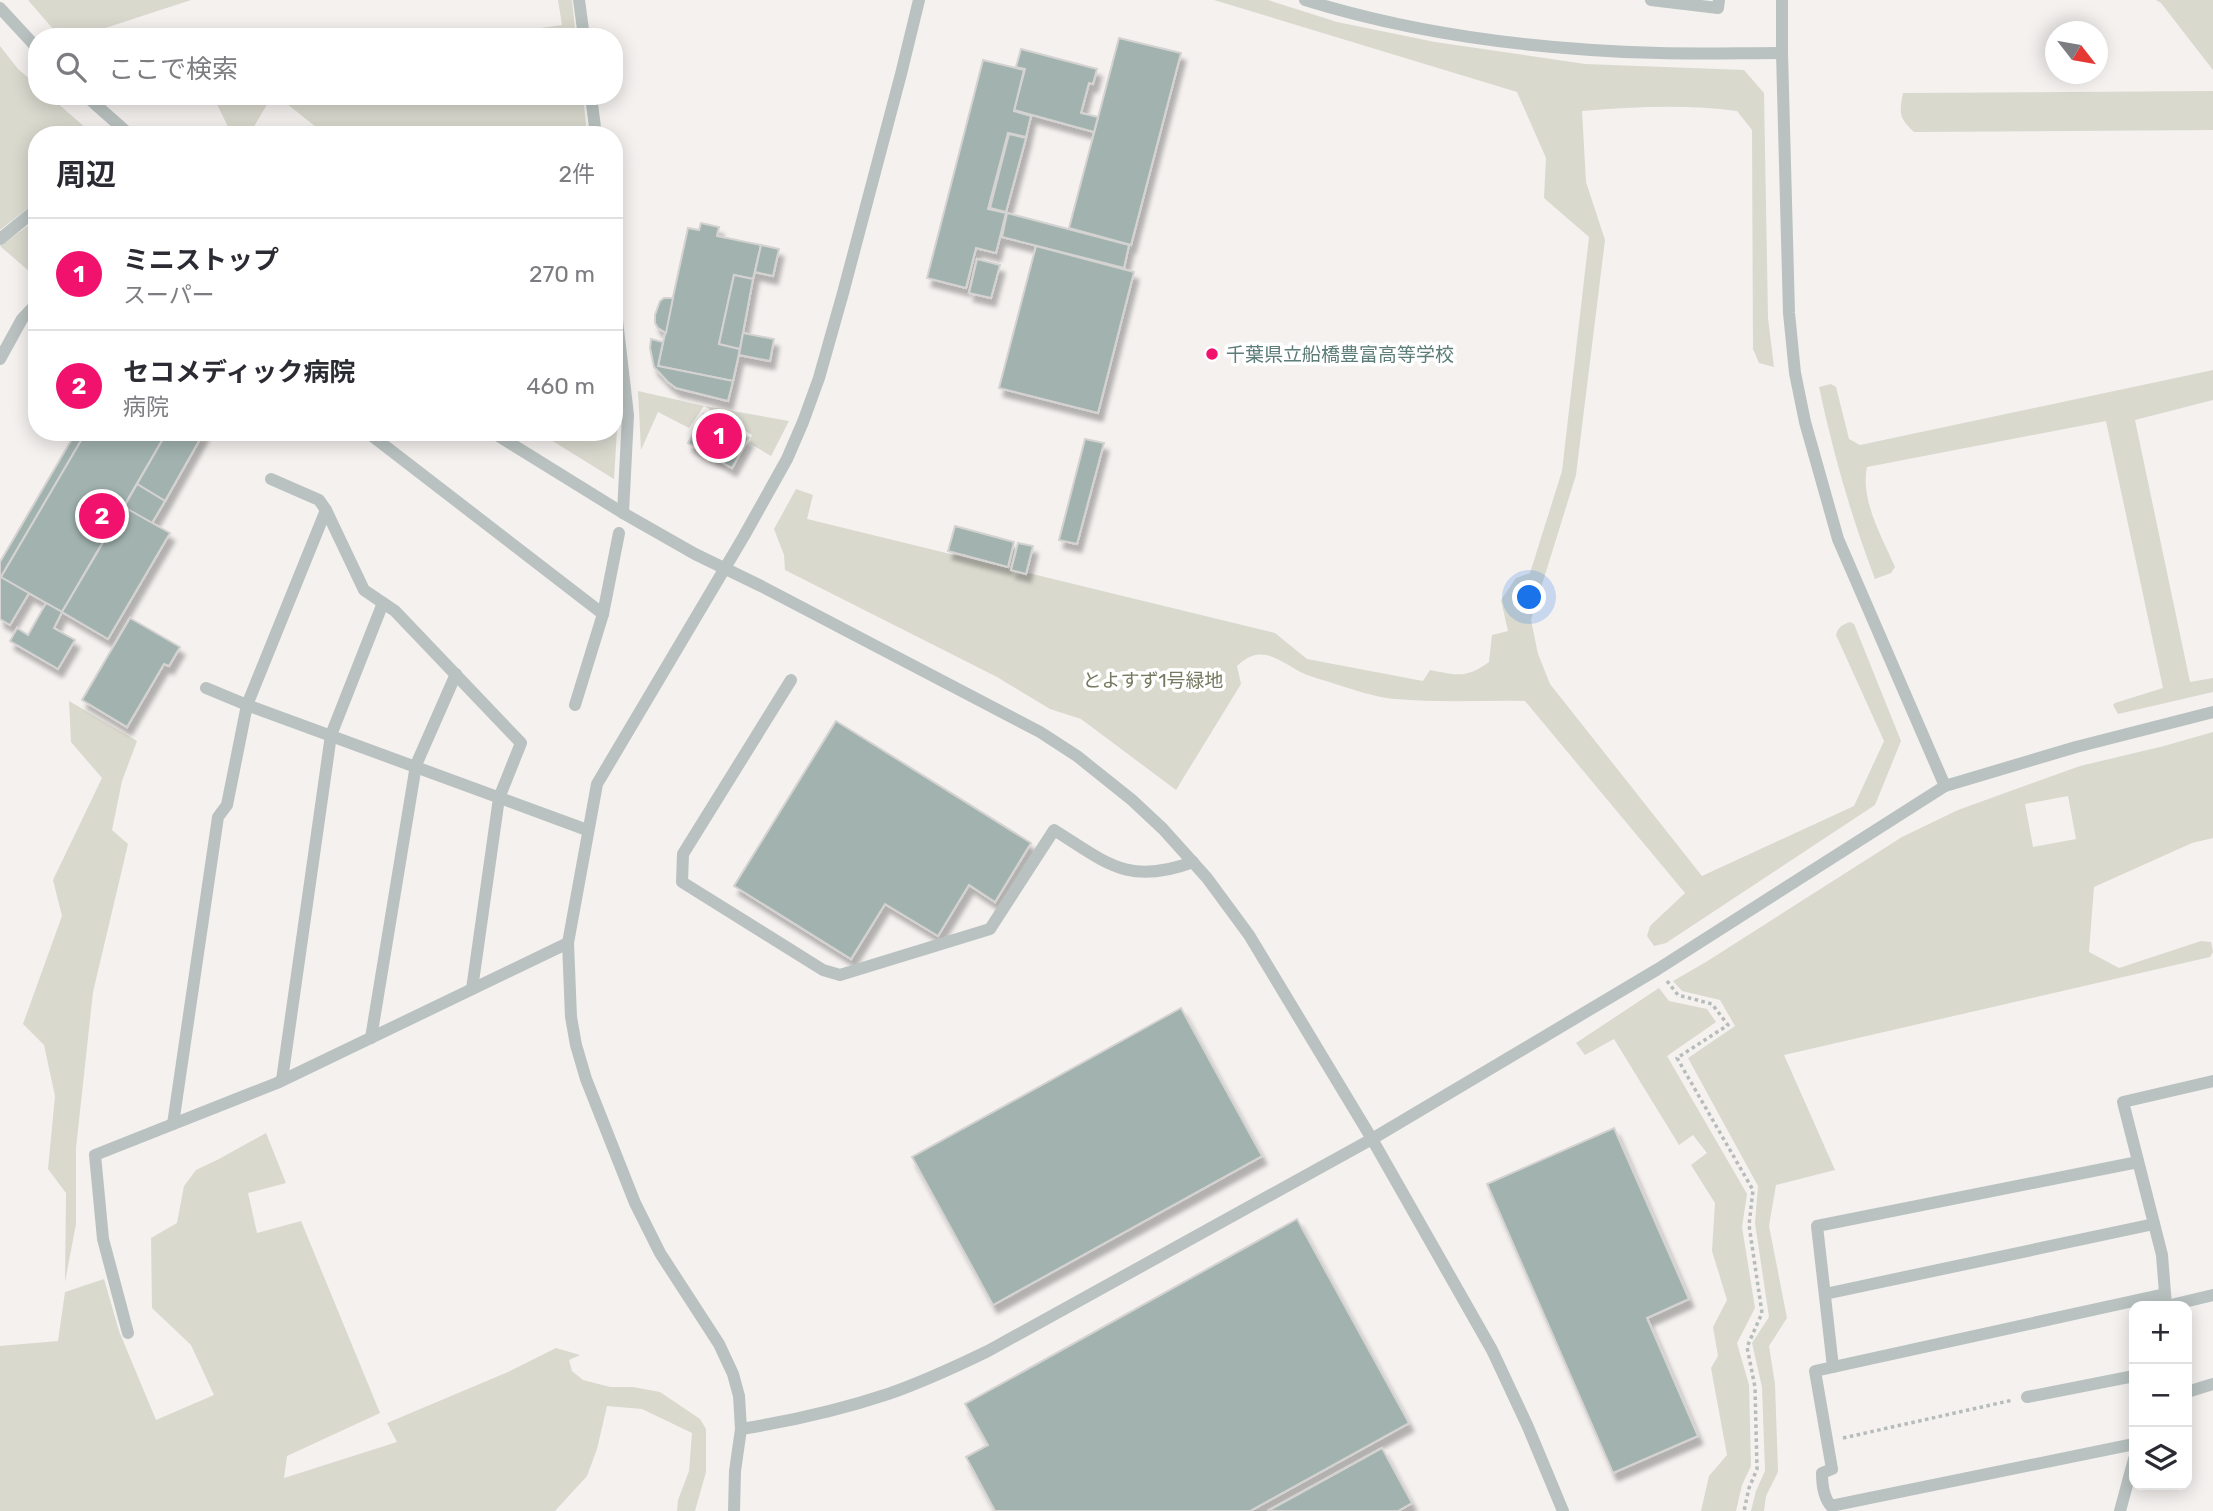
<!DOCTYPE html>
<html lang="ja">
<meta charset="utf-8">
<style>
body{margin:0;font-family:Rubik,"Noto Sans JP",sans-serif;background:#f7f7f7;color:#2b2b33}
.controls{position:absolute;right:21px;bottom:21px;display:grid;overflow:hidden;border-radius:14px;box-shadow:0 4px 18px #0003}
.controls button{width:63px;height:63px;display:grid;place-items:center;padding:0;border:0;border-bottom:2px solid #e1e1e2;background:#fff;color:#2b2b33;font:35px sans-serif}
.compass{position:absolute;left:2045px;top:21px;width:63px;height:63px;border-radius:50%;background:#fff;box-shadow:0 4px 18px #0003;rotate:121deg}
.you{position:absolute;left:1530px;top:598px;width:24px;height:24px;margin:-18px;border:5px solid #fff;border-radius:50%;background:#1a73e8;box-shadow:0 0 0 10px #1a73e833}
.badge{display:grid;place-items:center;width:46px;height:46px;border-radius:50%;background:#f1126d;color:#fff;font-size:23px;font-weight:700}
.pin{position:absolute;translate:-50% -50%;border:4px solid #fff;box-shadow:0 2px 7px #0006}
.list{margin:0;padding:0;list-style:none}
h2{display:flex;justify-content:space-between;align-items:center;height:91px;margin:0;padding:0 28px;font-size:30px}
h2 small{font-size:23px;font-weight:400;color:#7c7c81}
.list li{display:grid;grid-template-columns:46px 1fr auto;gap:21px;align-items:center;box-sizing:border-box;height:112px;padding:0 28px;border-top:2px solid #e1e1e2}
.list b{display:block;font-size:26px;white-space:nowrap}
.list p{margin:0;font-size:23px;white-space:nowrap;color:#7c7c81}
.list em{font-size:23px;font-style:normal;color:#7c7c81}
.icon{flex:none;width:38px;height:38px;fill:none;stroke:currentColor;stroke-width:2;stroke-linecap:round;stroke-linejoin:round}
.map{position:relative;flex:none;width:2213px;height:1511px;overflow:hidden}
.search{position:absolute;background:#fff;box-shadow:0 4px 18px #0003;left:28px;top:28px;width:595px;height:77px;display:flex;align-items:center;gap:18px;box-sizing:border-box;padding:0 24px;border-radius:28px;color:#7c7c81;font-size:26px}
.panel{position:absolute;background:#fff;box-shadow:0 4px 18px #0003;left:28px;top:126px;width:595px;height:315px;border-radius:28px}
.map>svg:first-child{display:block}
.green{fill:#d9d9ce;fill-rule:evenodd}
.building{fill:#a2b3af;stroke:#d5d3d2;stroke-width:2;filter:url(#shadow)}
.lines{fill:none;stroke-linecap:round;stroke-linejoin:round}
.path{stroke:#b5bcba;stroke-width:3.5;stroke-dasharray:3.5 3.5;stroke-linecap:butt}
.minor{stroke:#b9c2c0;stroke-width:12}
.poi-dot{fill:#f1126d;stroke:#fff;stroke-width:2.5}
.labels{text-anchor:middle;stroke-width:7;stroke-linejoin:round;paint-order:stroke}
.poi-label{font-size:19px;fill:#5c7d77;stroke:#fff;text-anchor:start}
.park-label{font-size:19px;fill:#75795f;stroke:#fff}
</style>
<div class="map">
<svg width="2213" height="1511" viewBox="0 0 2213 1511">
<defs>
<filter id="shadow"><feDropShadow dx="4.5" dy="8" stdDeviation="2" flood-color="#0004"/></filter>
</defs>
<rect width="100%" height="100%" fill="#f4f1ef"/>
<g class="green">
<path d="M28,0h163l-113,37h-18z"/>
<path d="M558,0h14l4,37h-101l87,-12z"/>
<path d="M1214,0h54l69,22 98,20 150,22 159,6 20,23 4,225 6,49 -15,-4 -6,-14 -1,-219 -15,-19c-52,-7 -103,-4 -155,0l4,71 19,58 -29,235 -45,145 7,34 12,30 152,192 152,-70 30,-65 -48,-106c2,-8 6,-10 14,-13l4,2 47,117 -26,64 -209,138 -12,3 -7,-10 3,-10 35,-33 -160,-192c-43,-1 -86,2 -129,-2 -22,-1 -59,-15 -83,-22 -28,-8 -47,-39 -76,-11l4,18 -65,106 -95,-71 -31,-10 -53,-32 -212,-107 -1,-15 -10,-26 22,-40 17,6 -6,24 468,114 32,26 116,22 7,-11c26,5 36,9 59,-8l3,-27 16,-4 -7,-31 15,-22 14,-5 32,-102 27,-234 -45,-39 2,-40 -29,-66z"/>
<path d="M2156,0h57v70l-52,-67z"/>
<path d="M0,46l18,23 19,16v11h12l45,39h-57v66l-37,29z"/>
<path d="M2213,91v39l-299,2c-15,-14 -15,-19 -11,-39z"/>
<path d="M213,96h59l-23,39h-17z"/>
<path d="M277,96h306l4,39h-261z"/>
<path d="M37,219v59l-37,-32z"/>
<path d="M2213,370v30l-78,20 55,262 23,-4v14l-95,22 -5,-9 2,-2 48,-15 -57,-267 -239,46c-7,33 15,70 28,100l-4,6 -16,6c-24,-63 -42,-126 -56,-192l12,-3 5,3 13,52 11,6z"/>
<path d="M614,378l4,36 -4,65 -76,-47h76z"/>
<path d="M638,391l66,15 85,15 -18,35 -22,-13 3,-8 -48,-29 -15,22 -31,-16 -17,38z"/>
<path d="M69,701l68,40 -15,40 -10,49 16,14 -35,148 -17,156v76l-11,58 1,-89 -18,-24 7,-73 -11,-51 -21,-21 39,-108 -9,-36 49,-102 -31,-36z"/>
<path d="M2213,732v106l-21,5 -98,44 -5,65 30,16 82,-27 10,1 2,10 -3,5 -426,98 51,115 -59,15 -7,41 18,92 -18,28 6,38 3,88 -12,24 -2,15h-13l5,-20 9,-20 -3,-84 -10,-44 17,-26 -14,-94 3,-37 -70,-128 47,-32 -15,-26 -38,-9 -9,-10 33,-19 196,-125 56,-27 122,-44 84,-20zM2068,796l8,43 -43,8 -8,-43z"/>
<path d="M1659,988l10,13 38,8 9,13 -49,34 80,138 -5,33 13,81 -18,35 12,42 2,81 -9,19 -6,26h-35l8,-35 18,-21 -16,-87 7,-12 -5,-29 14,-27 -15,-49 3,-48 -24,-38 16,-12 -14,-18 -14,10 -65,-106 -29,16 -9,-12z"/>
<path d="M266,1133l20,50 -38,10 9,40 44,-12 79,192 -93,43 -3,22 113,-36 -10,-19 121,-51 48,-24 24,7 -11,5 3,11 11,9 27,7h23l27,5 40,27 6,10v43l-11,39h-18l1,-11 11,-29 3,-38 -50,-24 -35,-3 -10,43 -10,27 -32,35h-555v-165l58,-5 7,-49 39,-13 15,52 37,89 58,-25 -23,-50 -39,-37 -1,-70 26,-15 7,-37 12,-16 23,-11z"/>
</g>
<g class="building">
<path d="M1119,38l62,15 -50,192 -62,-17z"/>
<path d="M1021,49l76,20 -4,15 -4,-1 -8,30 17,4 -4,15 -80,-22 11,-41 -9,-2z"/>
<path d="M983,60l41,10 -10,41 17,5 -5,21 -18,-4 -20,76 18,4 -10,40 -20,-5 -10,40 -39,-10z"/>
<path d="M1009,134l17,4 -20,74 -16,-4z"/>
<path d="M1007,213l122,32 -5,23 -122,-31z"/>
<path d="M701,223l18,4 -2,9 44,9 -8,34 -19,-4 -15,69 21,5 -7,32 -75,-15 30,-138 11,2z"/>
<path d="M761,245l18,4 -6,27 -18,-4z"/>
<path d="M1036,246l98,26 -36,141 -99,-25z"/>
<path d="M977,259l23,6 -9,33 -22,-5z"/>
<path d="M734,275l19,4 -13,70 -21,-5z"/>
<path d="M664,298h9l-7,35 -8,-5 -3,-5v-8l5,-14z"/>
<path d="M743,333l31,6 -4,22 -31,-6z"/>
<path d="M651,339l12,3 -5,24 75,15 -5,20 -52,-13 -8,-6 -14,-15 -4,-19z"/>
<path d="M704,414l45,24 -17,30 -44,-25z"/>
<path d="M76,432h10l-85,145 28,16 -19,32 -10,-6v-57z"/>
<path d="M86,432h81l-105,180 -61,-35z"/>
<path d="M167,432h37l-39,69 -28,-17z"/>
<path d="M1085,439l19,4 -27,101 -18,-4z"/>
<path d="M137,484l28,17 -13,22 -28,-16z"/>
<path d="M124,507l46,26 -62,106 -46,-27z"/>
<path d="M955,526l59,16 -6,25 -60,-16z"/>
<path d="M1018,543l15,3 -7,28 -15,-4z"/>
<path d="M46,603l16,9 -8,16 21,12 -17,29 -48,-28 7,-13 11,7z"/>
<path d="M130,618l50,29 -11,19 -5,-2 -37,63 -45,-27z"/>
<path d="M836,721l195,122 -36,59 -26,-17 -31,51 -53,-32 -34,55 -117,-73z"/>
<path d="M1181,1008l81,148 -269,149 -81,-148z"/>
<path d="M1614,1128l75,171 -42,19 51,118 -85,37 -126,-289z"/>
<path d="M1297,1219l112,204 -159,88h-255l-29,-54 22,-12 -23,-41z"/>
<path d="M1382,1448l30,55 -14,8h-130z"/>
</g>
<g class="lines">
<g class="path">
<path d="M1667,981l11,14 34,9 16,21 -51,33 76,132 -4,35 13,88 -15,34 8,40 2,82 -8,19 -5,23"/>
<path d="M1843,1438l170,-38"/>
</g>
<g class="minor">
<path d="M579,0l5,37"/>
<path d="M1305,0c113,35 235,50 354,53 41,1 82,0 123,0"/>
<path d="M1651,0l67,8 1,-8"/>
<path d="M1782,0v53l7,260 6,60 10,49 33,117 107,247"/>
<path d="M0,8l37,40"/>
<path d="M86,96l44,39"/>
<path d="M591,96l5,39"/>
<path d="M0,239l37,-30"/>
<path d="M614,295l14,120 -5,98"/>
<path d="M0,359l22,-40 15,-16"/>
<path d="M367,432l236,182"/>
<path d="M492,432l131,81 72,41 66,32 279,146 37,24 55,44 31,29 44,49 42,57 123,204 120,211 36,77 35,84"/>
<path d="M271,479l48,21 7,10 38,80 31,21 126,132 -22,55 -27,191"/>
<path d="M791,680l-108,174 -1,28 141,88 17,5 150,-46 64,-99c53,33 74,56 139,32"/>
<path d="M206,688l41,17 340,125"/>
<path d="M575,705l28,-91 16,-81"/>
<path d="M371,1038l45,-273 40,-91"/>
<path d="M282,1080l49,-345 52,-132"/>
<path d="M173,1124l45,-307 9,-12 20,-100 79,-195"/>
<path d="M1825,1294l329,-70"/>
<path d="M2166,1306l-4,-51 -39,-153 90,-21"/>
<path d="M2167,1306l46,-11"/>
<path d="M128,1333l-25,-94 -8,-84 182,-72 291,-140"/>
<path d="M1833,1367l-16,-141 321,-64"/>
<path d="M2187,1392l26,-8"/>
<path d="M2027,1397l107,-21"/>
<path d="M741,1429c50,-8 99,-19 147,-35 35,-12 67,-27 100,-43l384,-212 286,-170 287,-183 131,-39 137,-35"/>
<path d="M2134,1444l-303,62c-8,-9 -9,-22 -9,-33l10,-4 -17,-98 350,-77"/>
<path d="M734,1511l1,-40 6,-42 -2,-33 -6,-22 -14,-30 -59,-91 -25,-50 -49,-124 -10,-34 -5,-28 -3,-74 29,-159 147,-248 43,-77 16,-37 16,-44 24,-85 58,-219 18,-74"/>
<path d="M2120,1511l14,-52"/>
</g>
</g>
<circle class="poi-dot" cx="1212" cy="354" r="7"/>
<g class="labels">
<g class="poi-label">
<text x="1226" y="361">千葉県立船橋豊富高等学校</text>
</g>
<g class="park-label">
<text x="1153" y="687">とよすず1号緑地</text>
</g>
</g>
</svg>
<div class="controls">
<button>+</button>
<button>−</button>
<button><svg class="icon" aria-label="layers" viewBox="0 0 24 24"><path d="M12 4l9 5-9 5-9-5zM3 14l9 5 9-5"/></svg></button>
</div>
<svg class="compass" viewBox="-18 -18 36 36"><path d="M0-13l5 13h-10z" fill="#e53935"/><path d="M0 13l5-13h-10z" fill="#7c7c81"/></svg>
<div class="you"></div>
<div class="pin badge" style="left:719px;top:436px">1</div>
<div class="pin badge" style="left:102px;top:516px">2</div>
<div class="search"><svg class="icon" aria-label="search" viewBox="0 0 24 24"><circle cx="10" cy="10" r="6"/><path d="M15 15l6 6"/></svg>ここで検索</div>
<section class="panel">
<h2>周辺<small>2件</small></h2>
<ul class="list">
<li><span class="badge">1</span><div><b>ミニストップ</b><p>スーパー</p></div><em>270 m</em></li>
<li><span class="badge">2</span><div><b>セコメディック病院</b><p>病院</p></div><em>460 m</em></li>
</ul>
</section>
</div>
